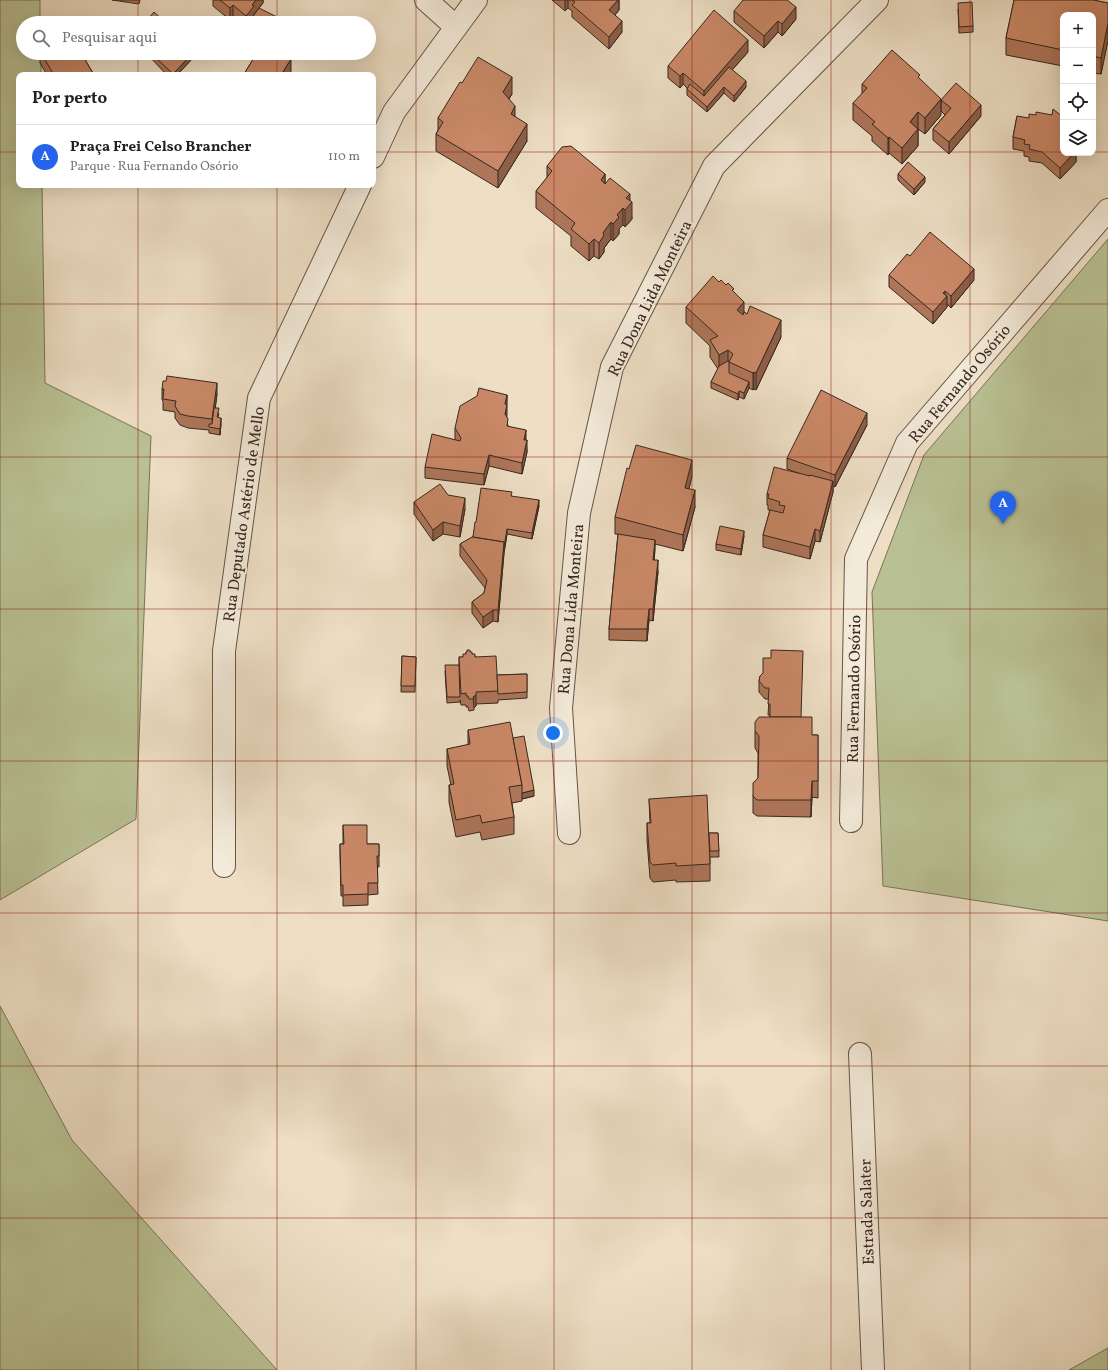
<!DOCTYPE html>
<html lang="pt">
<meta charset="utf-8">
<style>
body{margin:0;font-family:Vollkorn,serif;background:#f2f2f2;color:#202124}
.controls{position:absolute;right:12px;top:12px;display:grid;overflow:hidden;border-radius:8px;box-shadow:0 4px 16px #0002}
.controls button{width:36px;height:36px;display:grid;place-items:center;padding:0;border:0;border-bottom:1px solid #e0e0e0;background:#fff;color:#202124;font:20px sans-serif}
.you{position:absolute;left:553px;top:733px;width:14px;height:14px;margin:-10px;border:3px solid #fff;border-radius:50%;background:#1a73e8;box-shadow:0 0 0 6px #1a73e833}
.badge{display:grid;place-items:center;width:26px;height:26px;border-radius:50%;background:#2563eb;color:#fff;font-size:13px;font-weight:700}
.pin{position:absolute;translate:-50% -33px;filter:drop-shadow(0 1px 2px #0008)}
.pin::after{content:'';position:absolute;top:21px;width:14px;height:12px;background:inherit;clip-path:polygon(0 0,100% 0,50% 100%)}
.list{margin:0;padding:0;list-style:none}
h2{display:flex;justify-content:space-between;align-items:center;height:52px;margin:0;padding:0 16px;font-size:17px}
h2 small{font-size:13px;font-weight:400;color:#757577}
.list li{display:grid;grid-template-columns:26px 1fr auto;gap:12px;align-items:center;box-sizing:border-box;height:64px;padding:0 16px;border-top:1px solid #e0e0e0}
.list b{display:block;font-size:15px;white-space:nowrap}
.list p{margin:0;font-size:13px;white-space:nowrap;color:#757577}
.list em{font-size:13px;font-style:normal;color:#757577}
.icon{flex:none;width:22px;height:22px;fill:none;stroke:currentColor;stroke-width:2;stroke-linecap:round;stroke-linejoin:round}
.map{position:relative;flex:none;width:1108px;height:1370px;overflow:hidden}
.search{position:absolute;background:#fff;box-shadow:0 4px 16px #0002;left:16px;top:16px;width:360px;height:44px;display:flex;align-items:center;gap:10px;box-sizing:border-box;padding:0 14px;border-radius:22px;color:#757577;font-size:15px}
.panel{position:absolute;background:#fff;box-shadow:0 4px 16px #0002;left:16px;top:72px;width:360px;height:116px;border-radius:8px}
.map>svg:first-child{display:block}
.green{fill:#b9c194;stroke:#78745a}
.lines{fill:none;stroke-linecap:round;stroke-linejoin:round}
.minor-casing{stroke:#645549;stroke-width:24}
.tertiary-casing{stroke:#645549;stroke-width:24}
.minor{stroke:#f3ead9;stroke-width:22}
.tertiary{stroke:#f3ead9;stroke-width:22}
.wall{fill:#ad7559;stroke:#362720}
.shaded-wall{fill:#8d5f48;stroke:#362720}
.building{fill:#c98867;stroke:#362720}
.grid{fill:none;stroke:#8f2418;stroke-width:1;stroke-opacity:0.55}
.labels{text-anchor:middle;stroke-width:4;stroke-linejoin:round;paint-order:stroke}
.street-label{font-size:16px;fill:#362720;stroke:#f3ead9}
</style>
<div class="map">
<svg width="1108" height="1370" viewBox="0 0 1108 1370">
<rect width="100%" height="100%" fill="#eddec4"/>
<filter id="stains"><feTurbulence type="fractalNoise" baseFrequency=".005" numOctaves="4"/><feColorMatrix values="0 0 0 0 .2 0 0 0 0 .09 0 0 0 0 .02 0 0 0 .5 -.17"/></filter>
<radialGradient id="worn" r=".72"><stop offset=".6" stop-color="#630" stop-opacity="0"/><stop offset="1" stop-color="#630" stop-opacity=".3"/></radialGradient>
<g class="green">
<path d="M0,0h40v23h-17v30h18v22h-22v110h23l3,198 106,53 -15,383 -136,81z"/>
<path d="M1108,239v682l-225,-35 -11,-294 52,-137z"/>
<path d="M0,1006l72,134 205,230h-277z"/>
<path d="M1108,1348v22h-39z"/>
</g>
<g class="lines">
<defs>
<g id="minor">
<path d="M426,0l30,27"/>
<path d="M373,157l21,-45 82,-112"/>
<path d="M569,833l-8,-125 18,-195 33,-146 102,-201 163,-166"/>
<path d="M224,866v-215l35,-253 101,-213"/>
<path d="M860,1054l13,316"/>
</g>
<path id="tertiary" d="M851,821l5,-262 51,-116 201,-233"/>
</defs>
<use href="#minor" class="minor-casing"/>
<use href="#tertiary" class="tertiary-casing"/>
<use href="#minor" class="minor"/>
<use href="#tertiary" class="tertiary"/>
</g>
<g class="wall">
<path d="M112,0h28l-1,4z"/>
<path d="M213,0h50v3l-9,11v1l35,8h-48l-8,-6 -3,3 -17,-14z"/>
<path d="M552,0h67v10l-4,5 7,17 -13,17 -37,-32v-6l-4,-3 -3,3z"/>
<path d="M1014,0h79l15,3v37l-7,34 -8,-1v-58h-30v51l-57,-11v-17z"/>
<path d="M958,9l15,17v6l-14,1z"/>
<path d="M734,11l62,8 -14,17 -4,-4 -14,16 -30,-26z"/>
<path d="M748,52l-16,18 14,17 -12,15 -10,-9 -17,19 -20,-17v-7l-4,-4 -3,4 -12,-10v-12z"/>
<path d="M40,53h49v2l-5,3 10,17h-47l-7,-12z"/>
<path d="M142,53h49l1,6 -15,16h-10l-20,-21 -2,2z"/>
<path d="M257,53h30l-1,2h-1l6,16 -3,4h-44v-1z"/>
<path d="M920,79l21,36 -16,19 -7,-5v17l-16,18 -13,-11 -1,2 -16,-14v-5l-19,-16v-17l9,-9v-10z"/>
<path d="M462,83l50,11 -3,5 6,18 12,24 -29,47 -62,-37v-17l2,-4v-12z"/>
<path d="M941,100l40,16 -32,38 -16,-14v-11l12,-14 -4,-4z"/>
<path d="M1017,116l46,37h13v9l-16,17 -18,-16 -13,-2v-4l-5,-1v-5l-11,-2v-12z"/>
<path d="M547,166l58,8v10l25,16 2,19 -7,8 -2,-2 -4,4v5l-6,7 -2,-2 -7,9v4l-5,7 -5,-3 -5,5 -18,-15v-10l-35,-28v-17l11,-13z"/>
<path d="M898,174l27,8 -11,13 -16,-15z"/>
<path d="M910,256l64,24 -23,28 -4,-4v3l-14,17 -44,-37v-12z"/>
<path d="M719,282l15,10 10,20 37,25 -25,53 -2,-1 -1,1 -4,-2 -5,11 -5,-2 -1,3 -27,-12v-6l7,-13 -8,-12v-11l-24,-23v-16z"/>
<path d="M162,389l55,5 -2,14 4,6 -1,3 3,7 -1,11 -11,-2v-3l-21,-2 -8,-3 -5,-7v-6l-12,-2v-9l-1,-1z"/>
<path d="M507,395l-1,22 2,9 18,14 1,12 -5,22 -33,-8 -5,19 -59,-7v-11l30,-27v-12z"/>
<path d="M867,425l-32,62 -2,-1v6l-13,50 -5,-1 -5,18 -47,-12v-12l7,-25h-2v-5h-1v-11l34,-20 -14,-5v-11z"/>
<path d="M692,476l-3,13 6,18 -12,44 -28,-7 -1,16 4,12 -5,49 -4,-1 -2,21 -38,-1v-11l9,-95h-3v-17z"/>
<path d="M448,495l17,14 -5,28 -17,-3 -10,7 -19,-27v-12z"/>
<path d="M512,497l27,9 -7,33 -25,-5 -3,19 -6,69 -5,-1 -10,7 -11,-15v-11l12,-9 1,-5 -25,-32v-12l13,-7 3,-15z"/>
<path d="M744,536l-3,19 -25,-5v-6z"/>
<path d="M466,652l6,2 25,21 30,-1v24l-29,2v3l-22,1v2l-2,2v2l-5,1 -1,-4h-2v-2h-5l-1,-5v2l-13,1 -2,-32 14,-6v-8h4l3,-3z"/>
<path d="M402,656l14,1 -1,35h-14z"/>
<path d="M760,676l41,41 11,18h6v63l-6,-1 -1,20 -54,-1 -4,-3v-17l5,-18v-25l-3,-5v-17l15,-14v-2h-2l1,-16h-4l-6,-7v-11z"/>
<path d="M468,730l45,8 21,58 -12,3v2l-10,2 2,14v17l-32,6 -2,-8 -24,5 -7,-35v-17h2l-4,-19v-17l21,-4z"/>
<path d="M649,799l60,34h9l1,24h-9v24l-34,1v-2l-23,2 -3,-4 -3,-38v-17h3z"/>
<path d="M343,825l24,19h12v23h-2l1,27 -10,1v10l-25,1v-10h-2l-1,-41v-11h3z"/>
</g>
<g class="shaded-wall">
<path d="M256,0h7v3l-9,11v3l-5,6h-3v-7l6,-11z"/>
<path d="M565,0h3v8l-3,3z"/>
<path d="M618,0h1v10l-10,12v-12z"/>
<path d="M233,5v12l-3,3v-12z"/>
<path d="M796,7v12l-14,17v-12z"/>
<path d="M622,21v11l-13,17v-12z"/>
<path d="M778,21v11l-14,16v-12z"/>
<path d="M1108,23v17l-7,34v-16z"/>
<path d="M748,40v12l-44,50v-11z"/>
<path d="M79,53h10v2l-10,6z"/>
<path d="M192,54v5l-15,16h-4v-1z"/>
<path d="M291,59v12l-3,4h-7z"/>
<path d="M683,73v11l-3,4v-12z"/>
<path d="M512,77v17l-9,14v-16z"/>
<path d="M746,81v6l-12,15v-6z"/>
<path d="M724,87v6l-17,19v-5z"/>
<path d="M941,99v16l-16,19v-16z"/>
<path d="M981,105v11l-32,38v-12z"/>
<path d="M515,106v17l-4,-9z"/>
<path d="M918,112v34l-16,18v-16l8,-26z"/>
<path d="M527,124v17l-29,47v-17z"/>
<path d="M889,137v16l-1,2v-17z"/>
<path d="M1074,153h2v9l-16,17v-11z"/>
<path d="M605,174v17l-4,-11z"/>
<path d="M925,177v5l-11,13v-6z"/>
<path d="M630,194v10l2,-2v17l-7,8v-17l1,-12z"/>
<path d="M623,208v17l-4,4v5l-6,7v-17l4,-9z"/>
<path d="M611,222v17l-7,9v4l-5,7v-16l4,-10z"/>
<path d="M594,239v17l-5,5v-17z"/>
<path d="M974,269v11l-23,28v-12z"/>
<path d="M945,291v7l2,-2v11l-14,17v-12l10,-19z"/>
<path d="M744,302v16l-7,-8z"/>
<path d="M781,320v17l-25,53v-17z"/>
<path d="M728,350v16l-9,6v-17z"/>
<path d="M754,372v17l-1,1v-17z"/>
<path d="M749,382v6l-5,11v-6z"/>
<path d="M217,383v11l-4,34 -1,-9z"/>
<path d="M739,391v6l-1,3v-6z"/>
<path d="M507,395v21l-2,9v-21z"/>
<path d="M867,413v12l-32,62v-12z"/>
<path d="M221,418v6l-1,11v-6z"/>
<path d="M526,430v12l-2,-2z"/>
<path d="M527,440v12l-5,22v-11z"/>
<path d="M489,455v11l-5,19v-11z"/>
<path d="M692,460v16l-7,29v-17z"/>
<path d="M833,481v11l-13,50v-11z"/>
<path d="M695,490v17l-12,44v-16z"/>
<path d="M465,498v11l-5,28v-11z"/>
<path d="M539,500v6l-7,33v-6z"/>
<path d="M443,522v12l-10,7v-11z"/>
<path d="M507,529v5l-3,19 -6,69v-12l6,-68z"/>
<path d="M815,529v12l-5,18v-12z"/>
<path d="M744,531v5l-3,19v-6z"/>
<path d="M655,540v11l-2,20v-11z"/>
<path d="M658,560v12l-5,49v-12z"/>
<path d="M649,609v11l-2,21v-12z"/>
<path d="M493,610v11l-10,7v-11z"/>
<path d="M476,695v11l-2,2 -1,-11z"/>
<path d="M812,781v16l-1,20v-17z"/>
<path d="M534,790v6l-12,3v-6z"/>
</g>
<g class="building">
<path d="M220,0h36l-4,5 2,1 -8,10 -13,-11 -3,3z"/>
<path d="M572,0h46l-9,10 13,11 -13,16 -37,-32 3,-3z"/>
<path d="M743,0h44l9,7 -14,17 -4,-3 -14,15 -30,-25z"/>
<path d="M1014,0h79l15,3v20l-7,35 -8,-2v-41h-30v35l-57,-12z"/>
<path d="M972,2l1,24 -14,1 -1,-24z"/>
<path d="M259,8l30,15h-41z"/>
<path d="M714,10l34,30 -44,51 -21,-18 -3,3 -12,-10z"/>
<path d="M154,12l12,11h-31l6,-7 5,5z"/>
<path d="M892,50l28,25 -2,2 23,22 -16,19 -7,-6 -8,10 8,7 -16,19 -13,-11 -1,1 -16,-14 3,-2 -22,-19 14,-15 -5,-4z"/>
<path d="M41,53h40l13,22h-40z"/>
<path d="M151,53h40l1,1 -19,20z"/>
<path d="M257,53h25l9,6 -10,16h-36l-1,-1z"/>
<path d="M478,57l34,20 -9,15 12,14 -4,8 16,10 -29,47 -62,-37 7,-12 -5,-4 22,-36 2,1z"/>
<path d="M729,67l17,14 -12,15 -10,-9 -17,20 -20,-18 3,-5 14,12z"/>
<path d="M956,83l25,22 -32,37 -16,-13 18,-21 -10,-8z"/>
<path d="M1053,109l10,8v36h11l-14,15 -18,-16 -13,-3 1,-4 -6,-1 1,-4 -12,-3 4,-21 12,2v-4l7,1v-3l16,3z"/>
<path d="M571,146l34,28 -4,6 4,4 5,-6 20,16 -4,4 6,4 -7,8 -2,-2 -6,7 2,2 -6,7 -2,-2 -8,11 1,2 -5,8 -5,-4 -5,5 -18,-15 4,-6 -39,-32 16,-20 -5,-5 15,-19z"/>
<path d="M908,162l17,15 -11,12 -16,-15z"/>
<path d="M930,232l44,37 -23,27 -6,-5 -2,2 4,3 -14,16 -44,-37 18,-21 3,2z"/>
<path d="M713,276l6,6 2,-2 5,5 2,-2 6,6 -2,1 12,12 -7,8 6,5 1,-3 3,2 3,-8 31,14 -25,53 -2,-1 -1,1 -24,-11 4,-8 -5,-4 -9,5 -9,-15 8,-4 -32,-29z"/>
<path d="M728,361h1v12l20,9 -5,11 -5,-2 -1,3 -27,-12 8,-16z"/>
<path d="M167,376l50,7 -5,36 -24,-3 -8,-2 -5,-8 1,-5 -13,-2 1,-10h-2l1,-8h3z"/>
<path d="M479,388l28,7 -2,9 2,1 -2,9 3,5 -1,7 19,4 -2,10h3l-5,23 -33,-8 -5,19 -59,-7 7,-33 28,7 1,-3 -6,-10 5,-22 17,-10z"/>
<path d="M821,390l46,23 -32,62 -48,-17z"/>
<path d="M214,408h5l-2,9 4,1 -1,11 -11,-2v-3h3z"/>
<path d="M636,445l56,15 -7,28 10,2 -12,45 -68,-18 12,-49 2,1z"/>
<path d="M774,467l36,9v-1l23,6 -13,50 -5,-2 -5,18 -47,-12 7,-25 13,3 2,-7 -6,-1 1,-3 -12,-4 1,-4h-2z"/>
<path d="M440,484l8,11 17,3 -5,28 -17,-4 -10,8 -19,-28z"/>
<path d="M481,488l31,4 -1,4 28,4 -7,33 -25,-4 -3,18v-5l-31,-5 2,-15h1z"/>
<path d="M720,526l24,5 -3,18 -25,-5z"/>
<path d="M618,534l37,6 -2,20h5l-5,49h-4l-2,20h-38z"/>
<path d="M472,537l32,5 -6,68h-5l-10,7 -11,-15 12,-9 3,-13 -27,-36z"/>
<path d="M467,650h3v2h2v2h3v3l21,-1 2,35 -22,1v3l-3,2 1,2h-5l-1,-3h-2v-3l-5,1 -2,-37h4v-3h3v-2h1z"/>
<path d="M771,650l32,1 -2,66h-31v-13h-2l1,-16h-4l-6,-7 1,-5 3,-3v-15h8z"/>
<path d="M402,656l14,1 -1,29h-14z"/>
<path d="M445,665h14l1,32h-13z"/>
<path d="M527,674v18l-29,2 -1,-19z"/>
<path d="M759,717h53v18h6v46h-6l-1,19h-54l-4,-4v-13l5,-5 1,-42 -4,-5v-9z"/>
<path d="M510,722l12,63 -13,2 5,30 -32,6 -2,-8 -24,5 -7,-35 5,-1 -7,-35 23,-5 -2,-14z"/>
<path d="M524,736l10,54 -12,3v-8l-9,-47z"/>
<path d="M707,795l3,69 -34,2v-3l-23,2 -3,-3 -3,-39h4l-2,-24z"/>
<path d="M343,825h24v19h12v12h-2l1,27h-10v11l-25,1v-10h-2l-1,-41h4z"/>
<path d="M709,833h9l1,18h-9z"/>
</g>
<path class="grid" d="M138,0v23M277,0v23M416,0v1370M554,0v1370M692,0v1370M831,0v1370M970,0v1370M138,53v22M277,53v22M0,152h19M373,152h690M1093,152h15M138,185v1185M277,185v1185M0,304h1108M0,457h1108M0,609h1108M0,761h1108M0,913h1108M0,1066h1108M0,1218h1108"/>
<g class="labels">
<g class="street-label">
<text transform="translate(649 298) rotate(-64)" y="6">Rua Dona Lida Monteira</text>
<text transform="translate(959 383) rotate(-50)" y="6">Rua Fernando Osório</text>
<text transform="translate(243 514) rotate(-82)" y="6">Rua Deputado Astério de Mello</text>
<text transform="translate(570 609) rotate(-85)" y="6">Rua Dona Lida Monteira</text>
<text transform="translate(853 689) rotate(-89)" y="6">Rua Fernando Osório</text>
<text transform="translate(866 1212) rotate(-92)" y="6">Estrada Salater</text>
</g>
</g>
<rect width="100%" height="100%" filter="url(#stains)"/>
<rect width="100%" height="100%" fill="url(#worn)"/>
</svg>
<div class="controls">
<button>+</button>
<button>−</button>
<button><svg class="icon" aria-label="locate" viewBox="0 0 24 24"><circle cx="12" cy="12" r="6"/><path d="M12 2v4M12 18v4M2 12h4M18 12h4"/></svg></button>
<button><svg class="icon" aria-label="layers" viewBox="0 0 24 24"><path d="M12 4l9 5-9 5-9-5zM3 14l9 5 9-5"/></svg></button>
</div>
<div class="you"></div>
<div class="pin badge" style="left:1003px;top:524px">A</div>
<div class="search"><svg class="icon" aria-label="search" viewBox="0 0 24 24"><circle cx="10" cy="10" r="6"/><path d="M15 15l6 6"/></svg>Pesquisar aqui</div>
<section class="panel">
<h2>Por perto<small></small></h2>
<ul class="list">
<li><span class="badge">A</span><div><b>Praça Frei Celso Brancher</b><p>Parque · Rua Fernando Osório</p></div><em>110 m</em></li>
</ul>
</section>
</div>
